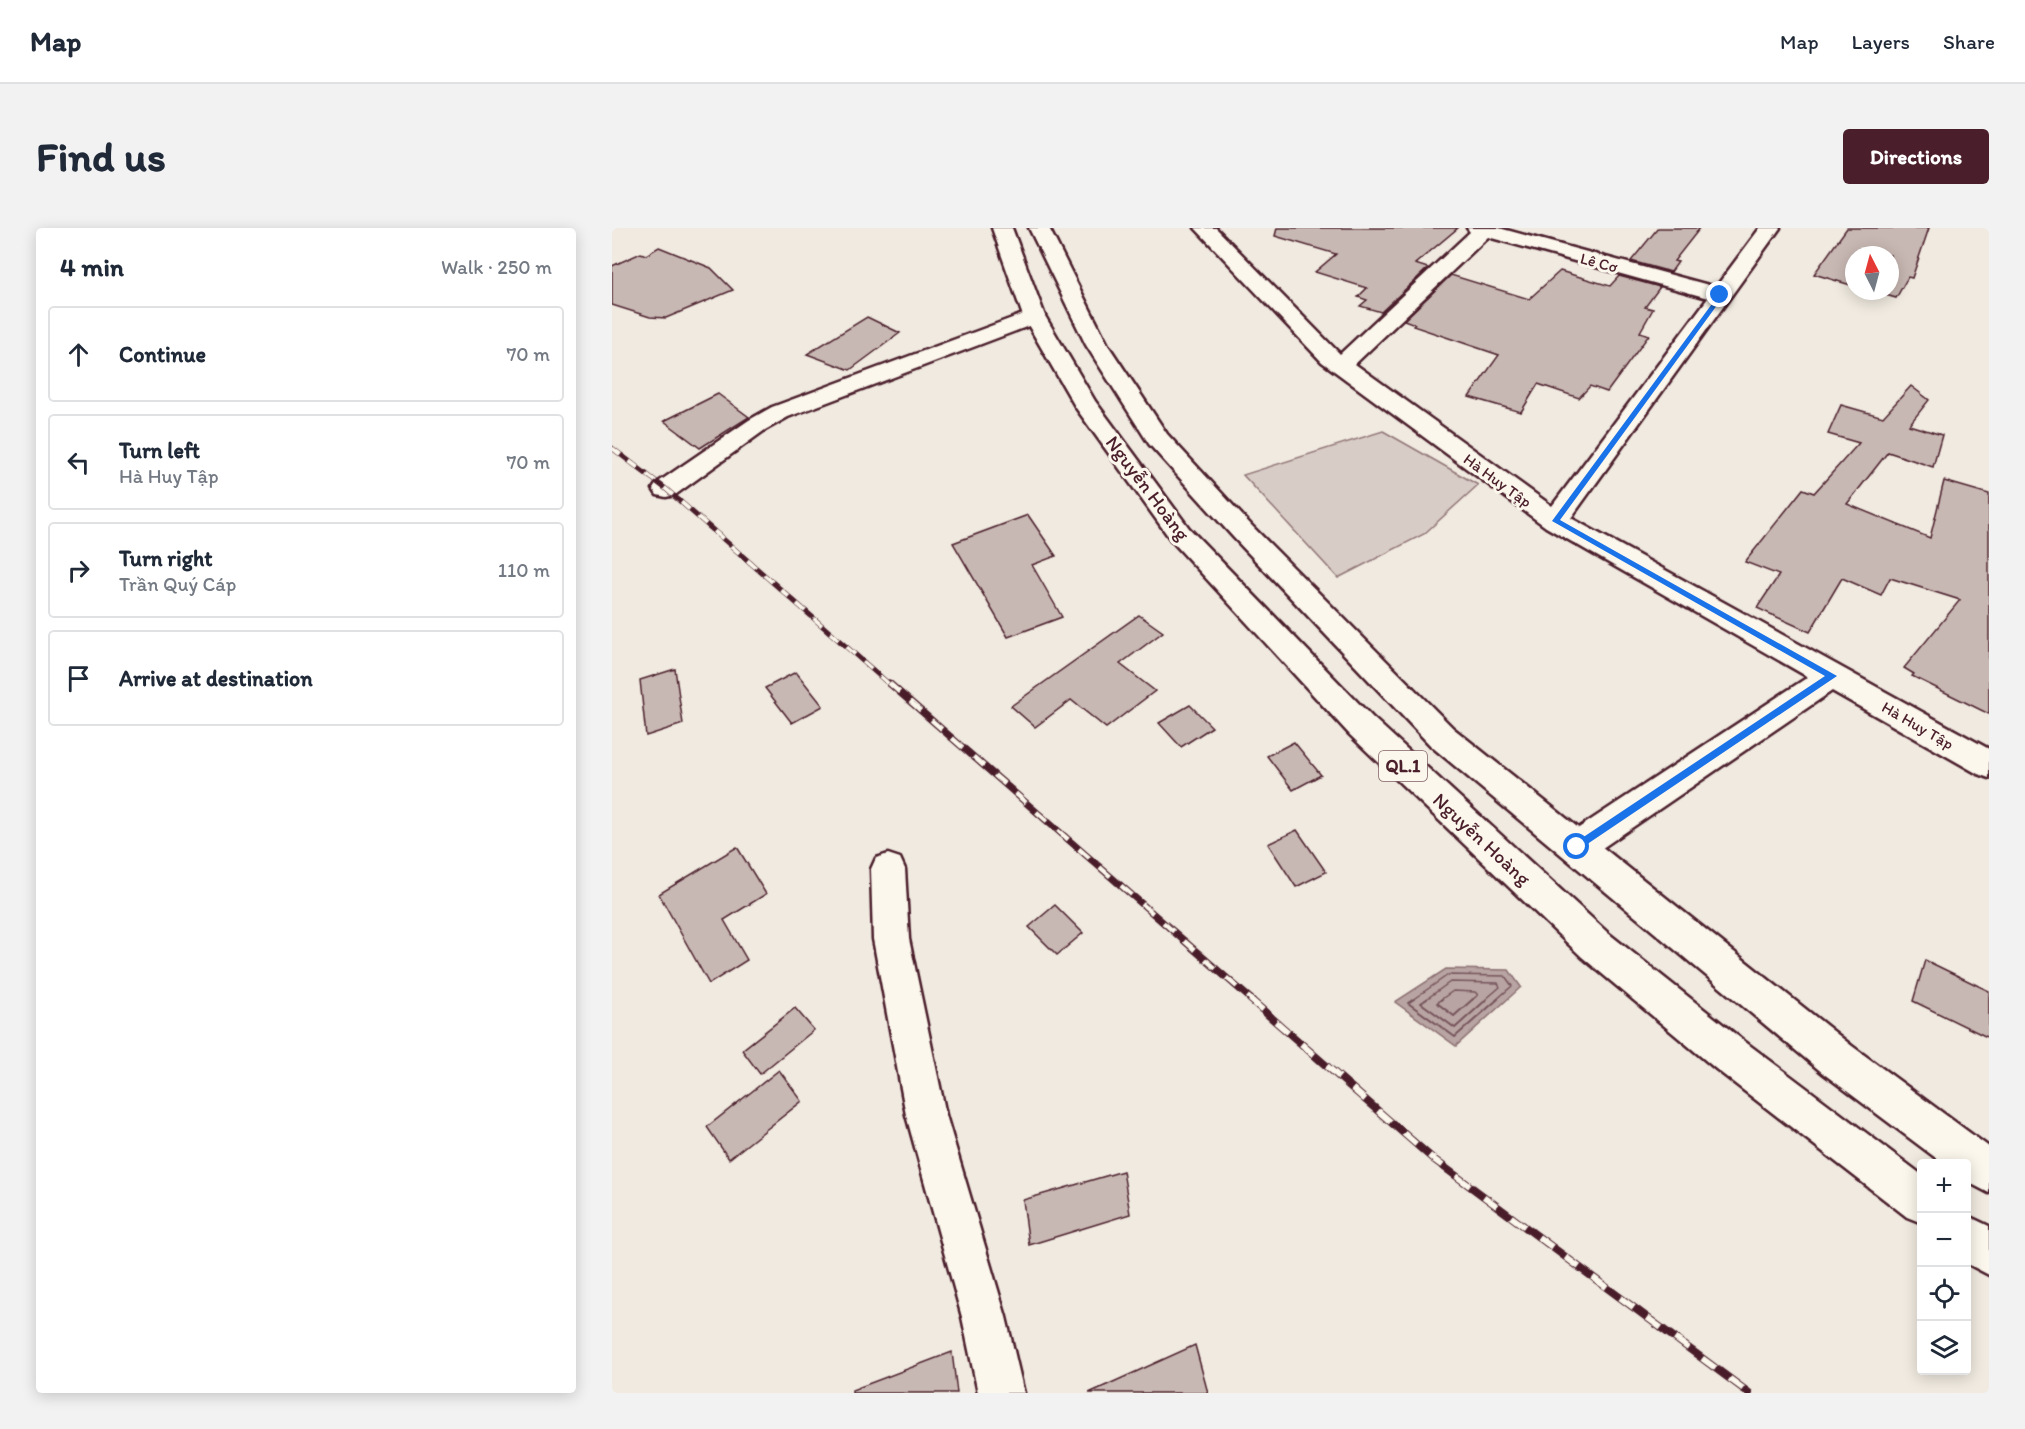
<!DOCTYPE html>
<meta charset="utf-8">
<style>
body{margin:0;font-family:Itim,sans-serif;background:#f2f2f3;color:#1f2937}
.controls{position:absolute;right:18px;bottom:18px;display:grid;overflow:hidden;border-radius:6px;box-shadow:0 3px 15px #0003}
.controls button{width:54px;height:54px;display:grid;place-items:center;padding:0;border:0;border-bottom:2px solid #e0e1e3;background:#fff;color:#1f2937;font:30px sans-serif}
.compass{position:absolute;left:1233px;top:18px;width:54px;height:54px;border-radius:50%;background:#fff;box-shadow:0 3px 15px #0003;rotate:354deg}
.stop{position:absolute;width:18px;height:18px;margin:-14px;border:4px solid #1a73e8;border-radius:50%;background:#fff}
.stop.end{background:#1a73e8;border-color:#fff;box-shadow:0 2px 6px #0008}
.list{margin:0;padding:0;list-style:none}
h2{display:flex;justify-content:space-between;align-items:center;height:78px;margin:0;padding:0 24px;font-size:26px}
h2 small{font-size:20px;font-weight:400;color:#747a83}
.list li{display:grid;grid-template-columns:39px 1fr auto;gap:18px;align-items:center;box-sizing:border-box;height:96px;margin:0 12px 12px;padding:0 12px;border:2px solid #e0e1e3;border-radius:6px}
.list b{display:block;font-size:22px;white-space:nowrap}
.list p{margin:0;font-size:20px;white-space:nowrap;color:#747a83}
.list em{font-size:20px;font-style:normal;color:#747a83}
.icon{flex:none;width:33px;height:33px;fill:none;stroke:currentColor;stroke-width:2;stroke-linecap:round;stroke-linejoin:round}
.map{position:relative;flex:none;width:1377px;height:1165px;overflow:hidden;border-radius:6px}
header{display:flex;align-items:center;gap:36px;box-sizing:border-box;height:84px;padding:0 30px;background:#fff;border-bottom:2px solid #e0e1e3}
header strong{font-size:28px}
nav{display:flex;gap:33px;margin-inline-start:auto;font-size:21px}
.intro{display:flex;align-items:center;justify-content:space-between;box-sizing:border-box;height:144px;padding:0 36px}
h1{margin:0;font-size:42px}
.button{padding:15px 27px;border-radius:6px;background:#4a1f2b;color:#fff;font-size:21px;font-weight:700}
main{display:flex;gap:36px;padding:0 36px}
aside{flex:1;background:#fff;border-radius:6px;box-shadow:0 3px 15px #0003}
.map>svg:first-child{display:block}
.green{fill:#d8ccc6;stroke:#917678;stroke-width:1.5}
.water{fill:#b8a4a2;stroke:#8c6f72;stroke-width:1.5}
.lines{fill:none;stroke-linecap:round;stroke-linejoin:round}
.shore-far1{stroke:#76545b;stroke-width:1.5}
.shore{stroke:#76545b;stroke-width:2}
.building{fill:#c8b8b3;stroke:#4a1f2b;stroke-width:1.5}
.street-casing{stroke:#4a1f2b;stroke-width:5}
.highway-casing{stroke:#4a1f2b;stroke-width:5}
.street{fill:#fbf7ec;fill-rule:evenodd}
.highway{fill:#fbf7ec;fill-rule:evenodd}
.rail-far2-casing{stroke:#4a1f2b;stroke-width:5}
.rail-far1-casing{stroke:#4a1f2b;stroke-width:7}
.rail-casing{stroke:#4a1f2b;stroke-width:8}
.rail-far2{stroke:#fbf7ec;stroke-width:4;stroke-dasharray:11;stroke-linecap:butt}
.rail-far1{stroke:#fbf7ec;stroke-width:4.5;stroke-dasharray:14;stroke-linecap:butt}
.rail{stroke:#fbf7ec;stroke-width:6;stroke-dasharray:17;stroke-linecap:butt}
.route{fill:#1a73e8}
.labels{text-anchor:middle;stroke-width:6;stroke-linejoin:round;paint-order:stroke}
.far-street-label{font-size:16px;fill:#4a1f2b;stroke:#fbf7ec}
.shield{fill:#fbf7ec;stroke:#7f6065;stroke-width:1.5}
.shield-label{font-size:18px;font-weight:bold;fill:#4a1f2b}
.street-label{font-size:20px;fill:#4a1f2b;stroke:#fbf7ec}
</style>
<header>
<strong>Map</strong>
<nav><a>Map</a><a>Layers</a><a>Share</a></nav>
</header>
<div class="intro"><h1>Find us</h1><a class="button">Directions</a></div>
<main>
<aside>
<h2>4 min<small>Walk · 250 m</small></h2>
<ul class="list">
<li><svg class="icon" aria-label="ahead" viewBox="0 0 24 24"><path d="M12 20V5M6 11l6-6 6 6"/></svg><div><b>Continue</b></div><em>70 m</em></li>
<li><svg class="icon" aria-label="left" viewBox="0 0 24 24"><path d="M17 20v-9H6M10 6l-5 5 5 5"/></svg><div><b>Turn left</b><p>Hà Huy Tập</p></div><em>70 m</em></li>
<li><svg class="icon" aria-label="right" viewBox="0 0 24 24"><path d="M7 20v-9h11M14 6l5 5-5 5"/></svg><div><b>Turn right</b><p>Trần Quý Cáp</p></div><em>110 m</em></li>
<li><svg class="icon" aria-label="arrive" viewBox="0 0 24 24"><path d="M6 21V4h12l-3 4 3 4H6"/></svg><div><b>Arrive at destination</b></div></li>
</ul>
</aside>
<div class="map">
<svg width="1377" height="1165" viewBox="0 0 1377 1165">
<rect width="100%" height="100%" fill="#f0eae0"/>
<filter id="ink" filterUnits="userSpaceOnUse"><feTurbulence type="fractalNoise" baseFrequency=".0167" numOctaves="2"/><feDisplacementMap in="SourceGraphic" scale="12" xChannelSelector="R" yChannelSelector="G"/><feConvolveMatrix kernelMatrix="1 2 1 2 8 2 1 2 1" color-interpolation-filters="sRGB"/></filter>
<g filter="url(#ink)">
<path class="green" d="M771,203l95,54 -54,49 -86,44 -95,-103z"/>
<path class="water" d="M834,741l63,1 12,17 -65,59 -61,-44z"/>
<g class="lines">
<g class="shore-far1">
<path d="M800,772l36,-25 57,1 7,10 -16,14"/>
<path d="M813,772l25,-18 48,1 2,4 -15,13"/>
<path d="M828,772l13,-9 22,1 3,3 -6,5"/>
</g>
<g class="shore">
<path d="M802,771l-6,4 47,34 43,-38"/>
<path d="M815,771l-6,4 34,25 32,-29"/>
<path d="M830,771l-5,4 17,13 19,-17"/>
</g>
</g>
<g class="building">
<path d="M665,0h181l-43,36 13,4 -47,44 -21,-6 7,-6 -9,-3 9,-9 -52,-16 21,-18 -61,-18z"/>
<path d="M1046,0h42l-26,33 4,1 -7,10 -40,-11z"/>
<path d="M1235,0h82l-17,50 -4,-1 -12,21 -24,-7h18v-36h-36v31l-40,-12z"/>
<path d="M47,19l52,21 22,22 -67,28 -16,-1 -38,-12v-39l29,-13 5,2z"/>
<path d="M948,43l50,15 9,-10 41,11 -15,20 8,2 -13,23 9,3 -42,57 -17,-6 -11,12 -41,-14 -17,28 -52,-15 30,-42 -86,-29 2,-2 -11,-4 47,-45 78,24z"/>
<path d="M255,89l33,16 -50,37 -43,-16z"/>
<path d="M1299,158l18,14 -20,25 33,10 -9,32 -45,-15 -41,52 83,34 14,-57 45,13v220l-77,-38 2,-2 -10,-6 56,-68 -70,-22 -9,17 -39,-17 -32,54 -53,-24 22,-33 -34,-13 58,-73 11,4 45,-50 -31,-9 13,-29 42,12z"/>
<path d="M106,166l31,23 -49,31 -36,-27z"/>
<path d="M416,287l28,41 -24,9 30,52 -54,20 -55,-94z"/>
<path d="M527,387l24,17 -43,32 35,27 -49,37 -35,-28 -36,27 -24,-21z"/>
<path d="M63,441l8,55 -37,12 -6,-56z"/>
<path d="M184,444l27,34 -31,17 -27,-35z"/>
<path d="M578,477l22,22 -31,20 -22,-24z"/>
<path d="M682,514l27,33 -28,15 -26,-34z"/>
<path d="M685,602l29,42 -30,15 -28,-43z"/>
<path d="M125,619l29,47 -42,26 23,40 -38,24 -50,-90z"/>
<path d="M443,677l28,28 -26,22 -28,-28z"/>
<path d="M1313,732l64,31v47l-76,-37z"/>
<path d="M183,780l19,22 -54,44 -18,-24z"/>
<path d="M167,842l23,31 -73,58 -22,-32z"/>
<path d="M511,943l7,43 -101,31 -6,-45z"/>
<path d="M583,1117l13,48h-119z"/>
<path d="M340,1124l5,41h-105v-3z"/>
</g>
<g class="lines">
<defs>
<g id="street">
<path d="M583,0h21l124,126 130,-122 -3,-4h32l217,59 44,-59h20l-209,290 418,231v29l-11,-4 -146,-83 -243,166 -12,5 -12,-5 -5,-10 5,-10 243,-160 -262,-150 -224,-165zM876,9l220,61 -156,208 -197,-142z"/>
<path d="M422,82l8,1 3,5 -3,5 -254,96 -23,13 -90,65 -9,2 -9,-2 -4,-6 4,-6 92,-63 23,-13z"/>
<path d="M276,626l12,4 5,11 4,70 37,176 60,202 18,76h-46l-16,-76 -56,-202 -33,-176 -2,-70 5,-11z"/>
</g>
<g id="highway">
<path d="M380,0h20l33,88 50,85 94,127 183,189 236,216 136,108 178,134v48l-15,-6 -191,-148 -134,-112 -232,-222 -179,-195 -95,-132 -53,-92z"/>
<path d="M417,0h20l59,117 59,89 85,92 201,202 399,318 137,101v46l-23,-12v-17h-22l-120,-90 -393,-328 -197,-208 -85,-94 -63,-99z"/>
<path d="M1354,987l23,11v49l-23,-12z"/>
</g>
</defs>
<use href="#street" class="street-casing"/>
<use href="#highway" class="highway-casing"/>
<use href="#street" class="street"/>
<use href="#highway" class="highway"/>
<defs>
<path id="rail-far2" d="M0,220l54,41 224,196"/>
<path id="rail-far1" d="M277,455l363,317"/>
<path id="rail" d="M638,771l182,159 317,235"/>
</defs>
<use href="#rail-far2" class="rail-far2-casing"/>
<use href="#rail-far1" class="rail-far1-casing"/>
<use href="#rail" class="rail-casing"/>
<use href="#rail-far2" class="rail-far2"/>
<use href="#rail-far1" class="rail-far1"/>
<use href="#rail" class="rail"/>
</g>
</g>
<path class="route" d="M1108,65l3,4 -163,223 277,156 -260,175 -4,-1v-6l252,-168 -273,-155z"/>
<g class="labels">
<g class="far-street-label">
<text transform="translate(987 34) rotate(15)" y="6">Lê Cơ</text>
<text transform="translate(886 252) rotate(36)" y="6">Hà Huy Tập</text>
<text transform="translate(1306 497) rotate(30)" y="6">Hà Huy Tập</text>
</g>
<rect class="shield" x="767" y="523" width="48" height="30" rx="4.5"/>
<g class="shield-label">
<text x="791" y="544">QL.1</text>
</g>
<g class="street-label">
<text transform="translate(536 260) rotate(53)" y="7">Nguyễn Hoàng</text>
<text transform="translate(870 611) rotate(43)" y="7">Nguyễn Hoàng</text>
</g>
</g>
</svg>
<div class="controls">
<button>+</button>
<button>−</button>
<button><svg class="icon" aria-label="locate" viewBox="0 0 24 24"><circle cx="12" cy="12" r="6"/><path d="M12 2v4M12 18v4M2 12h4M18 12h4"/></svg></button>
<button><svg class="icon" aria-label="layers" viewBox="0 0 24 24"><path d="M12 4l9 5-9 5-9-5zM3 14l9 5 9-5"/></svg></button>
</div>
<svg class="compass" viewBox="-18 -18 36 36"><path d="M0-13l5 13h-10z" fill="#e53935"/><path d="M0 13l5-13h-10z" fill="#747a83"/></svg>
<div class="stop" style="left:965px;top:619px"></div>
<div class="stop end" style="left:1108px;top:67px"></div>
</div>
</main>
